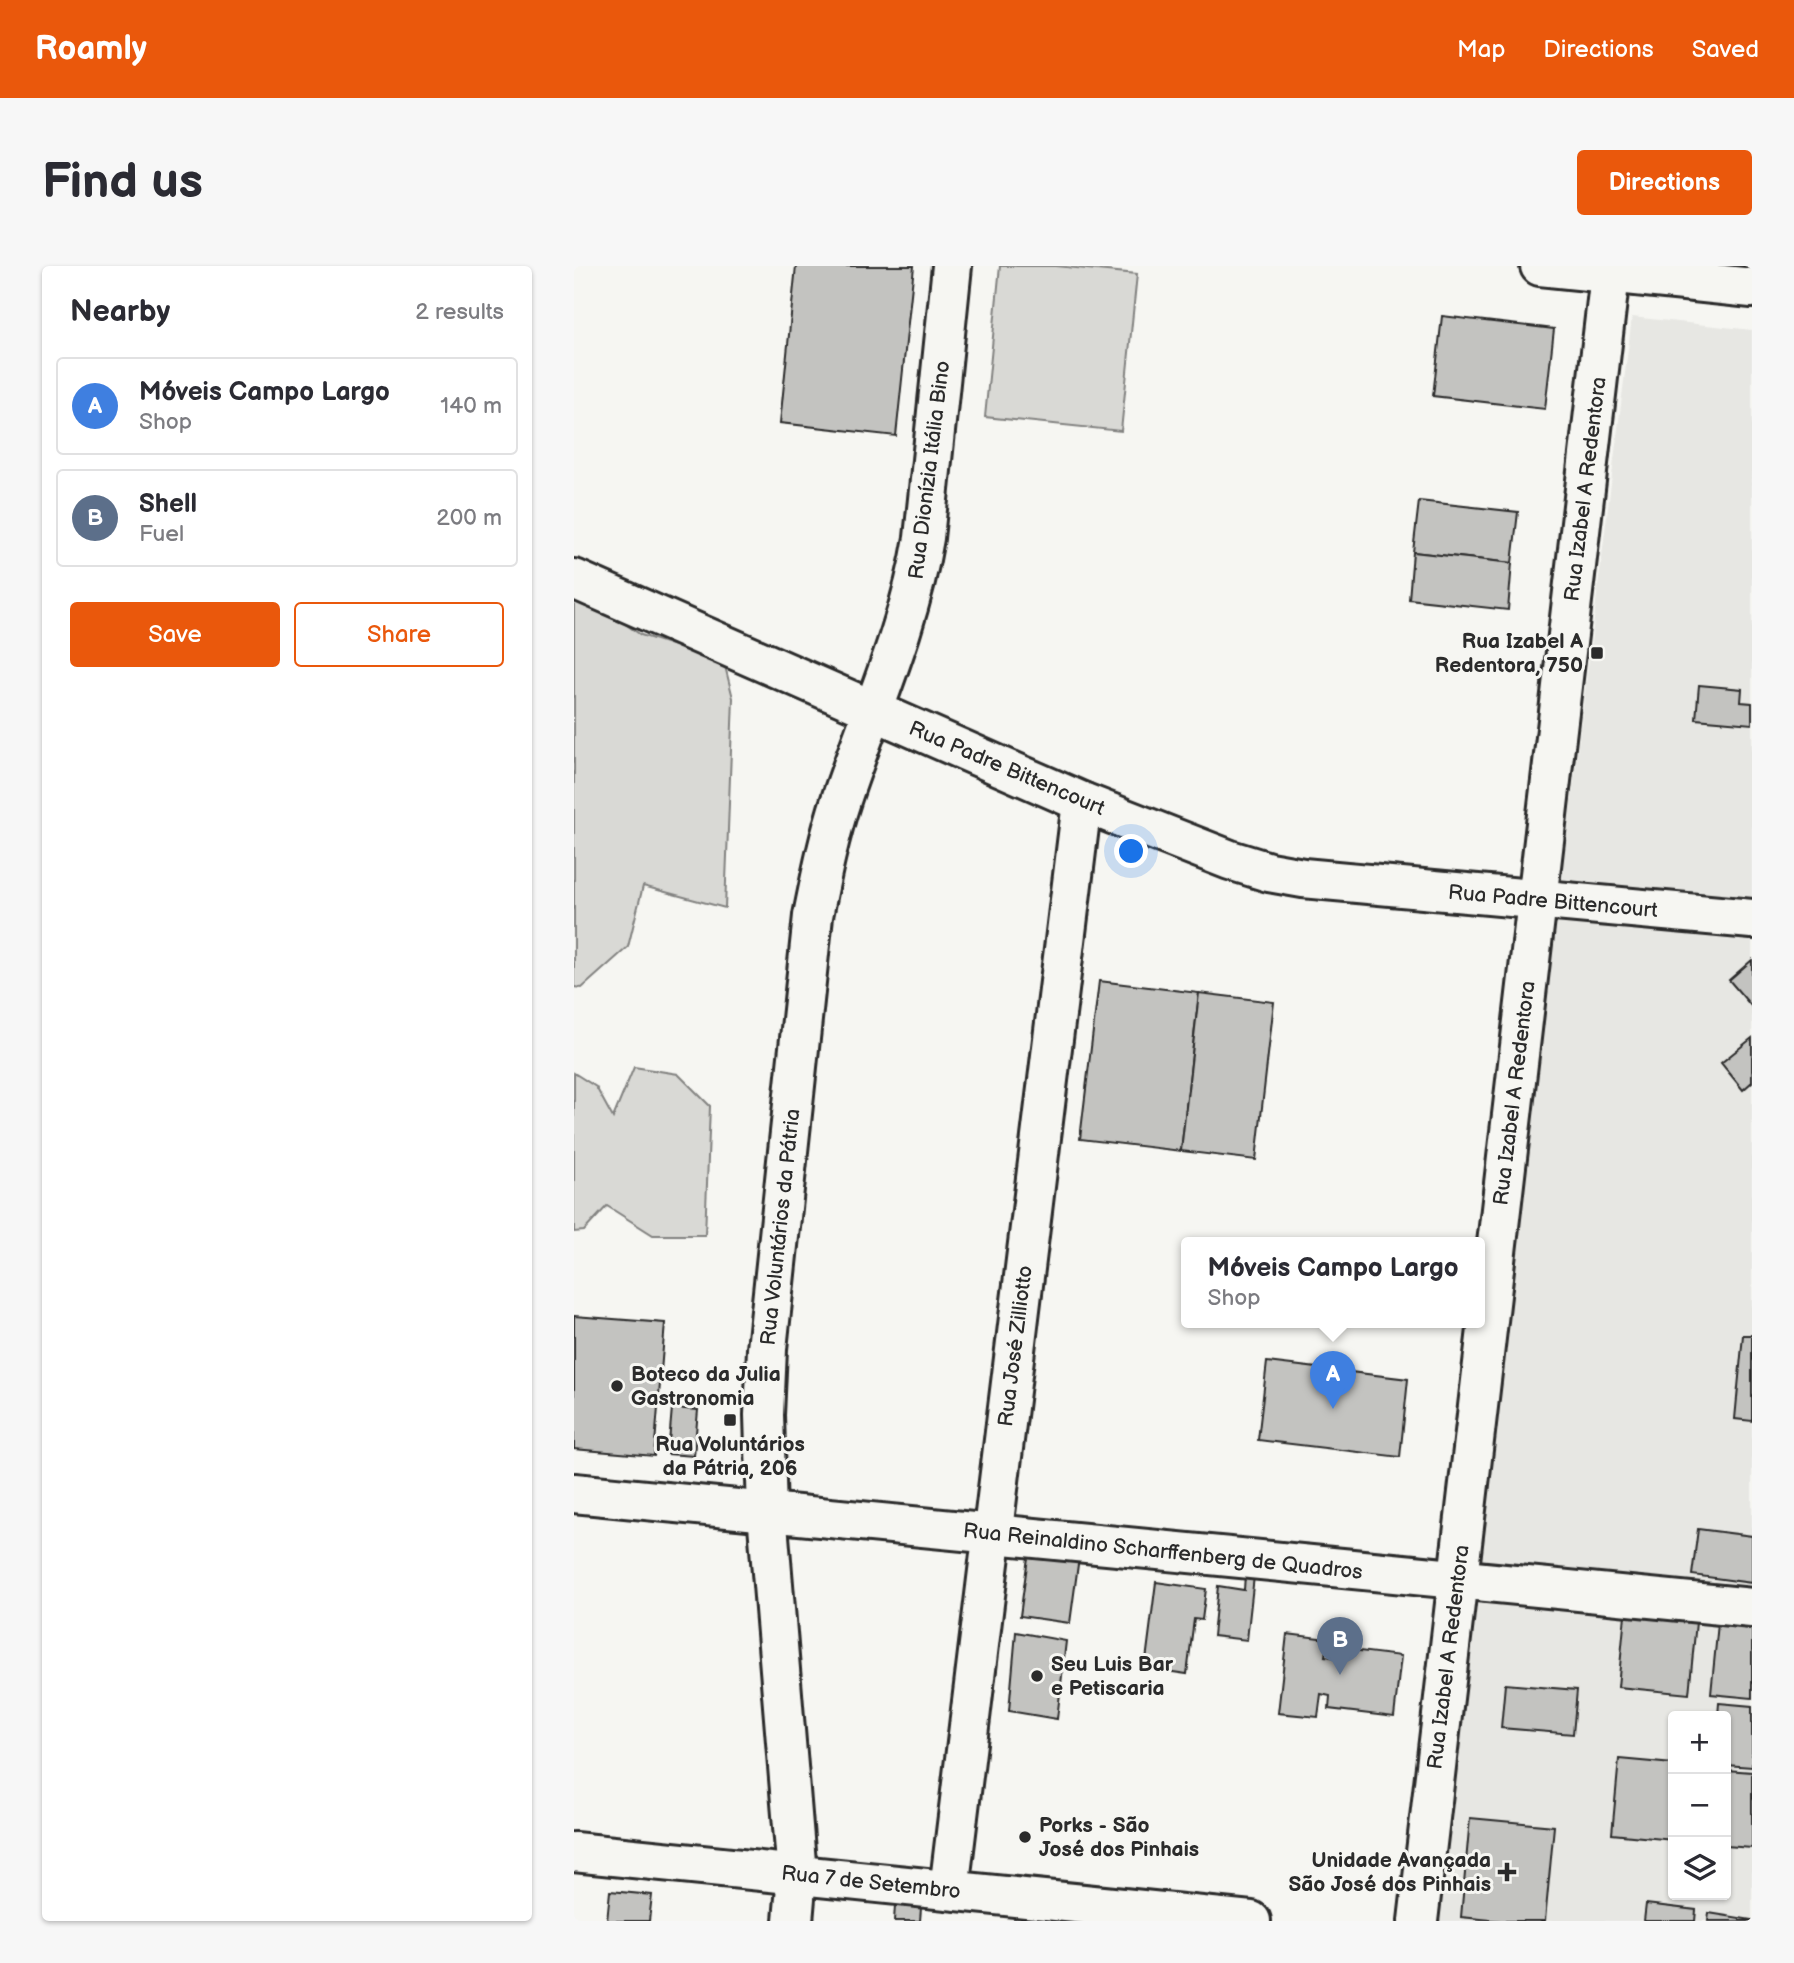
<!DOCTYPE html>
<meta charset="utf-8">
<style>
body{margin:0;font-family:"Balsamiq Sans",sans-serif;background:#f7f7f7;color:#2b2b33}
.controls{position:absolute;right:21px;bottom:21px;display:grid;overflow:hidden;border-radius:7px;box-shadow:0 2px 5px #0004}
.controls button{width:63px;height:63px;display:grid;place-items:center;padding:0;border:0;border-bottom:2px solid #e1e1e2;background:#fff;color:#2b2b33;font:35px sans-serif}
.you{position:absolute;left:558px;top:586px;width:24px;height:24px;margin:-18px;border:5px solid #fff;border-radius:50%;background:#1a73e8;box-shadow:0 0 0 10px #1a73e833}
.badge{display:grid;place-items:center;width:46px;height:46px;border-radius:50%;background:#ea580c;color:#fff;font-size:23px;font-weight:700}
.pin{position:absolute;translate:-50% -58px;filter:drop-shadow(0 2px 4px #0008)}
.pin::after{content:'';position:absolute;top:37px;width:24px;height:21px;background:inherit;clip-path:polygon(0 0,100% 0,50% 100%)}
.popup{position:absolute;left:607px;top:971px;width:304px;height:91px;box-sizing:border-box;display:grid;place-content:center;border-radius:7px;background:#fff;filter:drop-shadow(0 2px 5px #0005);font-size:23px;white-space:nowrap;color:#7c7c81}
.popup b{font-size:26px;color:#2b2b33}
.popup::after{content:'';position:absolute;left:50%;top:100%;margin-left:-14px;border:14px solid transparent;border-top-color:#fff}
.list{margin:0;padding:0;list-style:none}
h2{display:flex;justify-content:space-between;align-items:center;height:91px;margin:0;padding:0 28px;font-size:30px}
h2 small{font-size:23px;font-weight:400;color:#7c7c81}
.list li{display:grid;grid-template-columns:46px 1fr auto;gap:21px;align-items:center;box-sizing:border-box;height:98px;margin:0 14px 14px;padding:0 14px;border:2px solid #e1e1e2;border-radius:7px}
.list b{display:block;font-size:26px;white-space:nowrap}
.list p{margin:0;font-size:23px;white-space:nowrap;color:#7c7c81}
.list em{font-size:23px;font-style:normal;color:#7c7c81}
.actions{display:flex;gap:14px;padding:21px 28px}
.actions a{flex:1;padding:16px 0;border:2px solid #ea580c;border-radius:7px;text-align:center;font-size:24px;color:#ea580c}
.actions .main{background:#ea580c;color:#fff}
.icon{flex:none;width:38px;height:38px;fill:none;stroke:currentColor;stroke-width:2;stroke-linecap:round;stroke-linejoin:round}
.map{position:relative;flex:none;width:1178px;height:1655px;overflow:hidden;border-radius:7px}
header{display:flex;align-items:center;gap:42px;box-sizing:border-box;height:98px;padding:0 35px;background:#ea580c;color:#fff}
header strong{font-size:33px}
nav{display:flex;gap:38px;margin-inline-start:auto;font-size:24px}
.intro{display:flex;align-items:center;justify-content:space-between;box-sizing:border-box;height:168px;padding:0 42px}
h1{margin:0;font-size:49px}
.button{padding:18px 32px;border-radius:7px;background:#ea580c;color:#fff;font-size:24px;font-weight:700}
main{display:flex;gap:42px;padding:0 42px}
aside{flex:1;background:#fff;border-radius:7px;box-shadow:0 2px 5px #0004}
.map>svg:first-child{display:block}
.built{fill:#e7e7e3;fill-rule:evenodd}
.green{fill:#d9d9d5;stroke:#828280;stroke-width:2}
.building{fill:#c3c3c0;stroke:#2b2b2b;stroke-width:2}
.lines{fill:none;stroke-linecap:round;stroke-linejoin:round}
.minor-casing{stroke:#2b2b2b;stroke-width:44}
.major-casing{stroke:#2b2b2b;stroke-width:44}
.minor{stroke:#f6f6f2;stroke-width:38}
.major{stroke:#f6f6f2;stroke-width:38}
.poi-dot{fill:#2b2b2b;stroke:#f6f6f2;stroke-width:2.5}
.labels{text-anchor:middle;stroke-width:6;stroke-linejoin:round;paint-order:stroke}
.street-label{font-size:21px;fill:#2b2b2b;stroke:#f6f6f2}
.poi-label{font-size:21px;font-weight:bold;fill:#2b2b2b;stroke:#f6f6f2;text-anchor:start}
</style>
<header>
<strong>Roamly</strong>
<nav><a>Map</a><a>Directions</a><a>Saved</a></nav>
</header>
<div class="intro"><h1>Find us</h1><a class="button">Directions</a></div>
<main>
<aside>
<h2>Nearby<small>2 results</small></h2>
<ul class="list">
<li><span class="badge" style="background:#3f7fe0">A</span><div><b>Móveis Campo Largo</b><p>Shop</p></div><em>140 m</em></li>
<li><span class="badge" style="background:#5c6f8a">B</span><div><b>Shell</b><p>Fuel</p></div><em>200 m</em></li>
</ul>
<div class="actions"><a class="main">Save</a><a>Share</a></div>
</aside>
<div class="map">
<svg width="1178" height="1655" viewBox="0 0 1178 1655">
<rect width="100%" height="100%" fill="#f6f6f2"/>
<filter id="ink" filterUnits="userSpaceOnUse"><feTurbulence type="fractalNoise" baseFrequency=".0143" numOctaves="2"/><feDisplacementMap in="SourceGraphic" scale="14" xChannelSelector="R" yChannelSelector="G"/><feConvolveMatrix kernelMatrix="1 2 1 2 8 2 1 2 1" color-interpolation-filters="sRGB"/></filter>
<g filter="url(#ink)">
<path class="built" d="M1058,51l120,13v1591h-322zM1099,1450h53v179h-53z"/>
<g class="green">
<path d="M426,0h56l81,8 -16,157 -136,-14z"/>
<path d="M0,333l23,5 44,31 83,27 9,36 -8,210 -82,-22 -15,61 -46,41 -8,-1z"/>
<path d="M60,801l44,7 32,32 -5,129h-52l-46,-29 -23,25 -10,1v-159l22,14 17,31z"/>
</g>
<g class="building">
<path d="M222,0h118l-18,170 -116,-13z"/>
<path d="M868,50l112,13 -9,80 -112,-13z"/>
<path d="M845,235l99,11 -6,51 -99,-11z"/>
<path d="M839,286l99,11 -4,47 -99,-11z"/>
<path d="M1125,419l43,4 -1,13 11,1v21l-56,-5z"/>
<path d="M1178,694v47l-23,-27z"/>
<path d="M525,715l100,12 -18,158 -101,-12z"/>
<path d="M625,727l75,9 -18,158 -75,-9z"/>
<path d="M1178,772v44l-9,8 -22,-27z"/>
<path d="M0,1050l91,7 -11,133 -80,-7z"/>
<path d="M1169,1069h9v86l-17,-2z"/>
<path d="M693,1096l141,17 -8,78 -142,-17z"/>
<path d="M98,1142l26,2 -4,46 -26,-2z"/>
<path d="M1124,1263l54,7v47l-60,-8z"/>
<path d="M455,1284l50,7 -9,66 -50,-7z"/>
<path d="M671,1308l9,2 -7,64 -34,-4 5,-50 26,4z"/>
<path d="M582,1316l50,7 -4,31 -8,-1 -7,55 -42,-6z"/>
<path d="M1051,1349l71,7 -7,72 -71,-7z"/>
<path d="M1144,1357l34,4v71l-41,-4z"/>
<path d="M442,1366l50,9 -9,78 -48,-8z"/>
<path d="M713,1368l41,5 -3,17 9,1 1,-9 66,8 -7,61 -65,-8 1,-13 -9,-2 -3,23 -40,-4z"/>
<path d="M931,1418l72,6 -4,44 -72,-6z"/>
<path d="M1145,1437l33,3v61l-26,-2v-49h-8z"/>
<path d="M1045,1493l54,5v76l-61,-6z"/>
<path d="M1152,1504l26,2v76l-26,-2z"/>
<path d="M896,1552l84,8 -9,95h-44l-40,-4z"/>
<path d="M36,1625l42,4 -3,26h-42z"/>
<path d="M1072,1638l50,6 -1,11h-51z"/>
<path d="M321,1639l26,3 -1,13h-26z"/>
<path d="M1135,1647l43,7v1h-44z"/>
</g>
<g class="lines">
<defs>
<g id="minor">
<path d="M0,1227l1178,115"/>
<path d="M0,1586l677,69"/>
<path d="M375,1624l133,-1088"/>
</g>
<g id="major">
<path d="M966,0l212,22"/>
<path d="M0,313l508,223 148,58 39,12 34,6 449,41"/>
<path d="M219,1655l4,-46 -30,-363 -3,-97 3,-66 46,-433c8,-40 16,-80 29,-119 29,-86 67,-169 82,-259l28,-272"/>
<path d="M844,1655l193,-1655"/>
</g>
</defs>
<use href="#minor" class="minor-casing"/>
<use href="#major" class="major-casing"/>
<use href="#minor" class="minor"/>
<use href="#major" class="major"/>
</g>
</g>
<g class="poi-dot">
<rect x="1016" y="380" width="14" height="14" rx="3.5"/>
<circle cx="43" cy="1120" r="7"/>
<rect x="149" y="1147" width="14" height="14" rx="3.5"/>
<circle cx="463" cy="1410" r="7"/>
<circle cx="451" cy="1571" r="7"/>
<path d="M929.5 1595.5h7v7h7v7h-7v7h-7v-7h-7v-7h7z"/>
</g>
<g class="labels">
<g class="street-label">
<text transform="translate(355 204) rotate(-83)" y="7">Rua Dionízia Itália Bino</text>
<text transform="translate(1011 223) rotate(-83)" y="7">Rua Izabel A Redentora</text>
<text transform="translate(433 502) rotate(23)" y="7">Rua Padre Bittencourt</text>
<text transform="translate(979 635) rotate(5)" y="7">Rua Padre Bittencourt</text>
<text transform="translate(940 827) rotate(-83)" y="7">Rua Izabel A Redentora</text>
<text transform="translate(206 961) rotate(-84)" y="7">Rua Voluntários da Pátria</text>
<text transform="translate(441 1080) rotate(-83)" y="7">Rua José Zilliotto</text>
<text transform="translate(589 1285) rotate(6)" y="7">Rua Reinaldino Scharffenberg de Quadros</text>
<text transform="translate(874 1391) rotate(-83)" y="7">Rua Izabel A Redentora</text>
<text transform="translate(297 1616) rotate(6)" y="7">Rua 7 de Setembro</text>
</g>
<g class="poi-label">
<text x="1009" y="382" text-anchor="end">Rua Izabel A<tspan x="1009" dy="24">Redentora, 750</tspan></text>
<text x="57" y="1115">Boteco da Julia<tspan x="57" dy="24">Gastronomia</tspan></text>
<text x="156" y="1185" text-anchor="middle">Rua Voluntários<tspan x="156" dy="24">da Pátria, 206</tspan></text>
<text x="477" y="1405">Seu Luis Bar<tspan x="477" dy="24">e Petiscaria</tspan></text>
<text x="465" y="1566">Porks - São<tspan x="465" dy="24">José dos Pinhais</tspan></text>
<text x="917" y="1601" text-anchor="end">Unidade Avançada<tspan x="917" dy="24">São José dos Pinhais</tspan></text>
</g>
</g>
</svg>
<div class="controls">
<button>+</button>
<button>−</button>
<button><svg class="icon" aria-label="layers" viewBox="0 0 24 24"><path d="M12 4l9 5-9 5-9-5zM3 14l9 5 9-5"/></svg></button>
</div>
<div class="you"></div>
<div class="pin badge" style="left:759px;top:1143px;background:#3f7fe0">A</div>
<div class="popup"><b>Móveis Campo Largo</b>Shop</div>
<div class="pin badge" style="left:766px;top:1409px;background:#5c6f8a">B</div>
</div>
</main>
